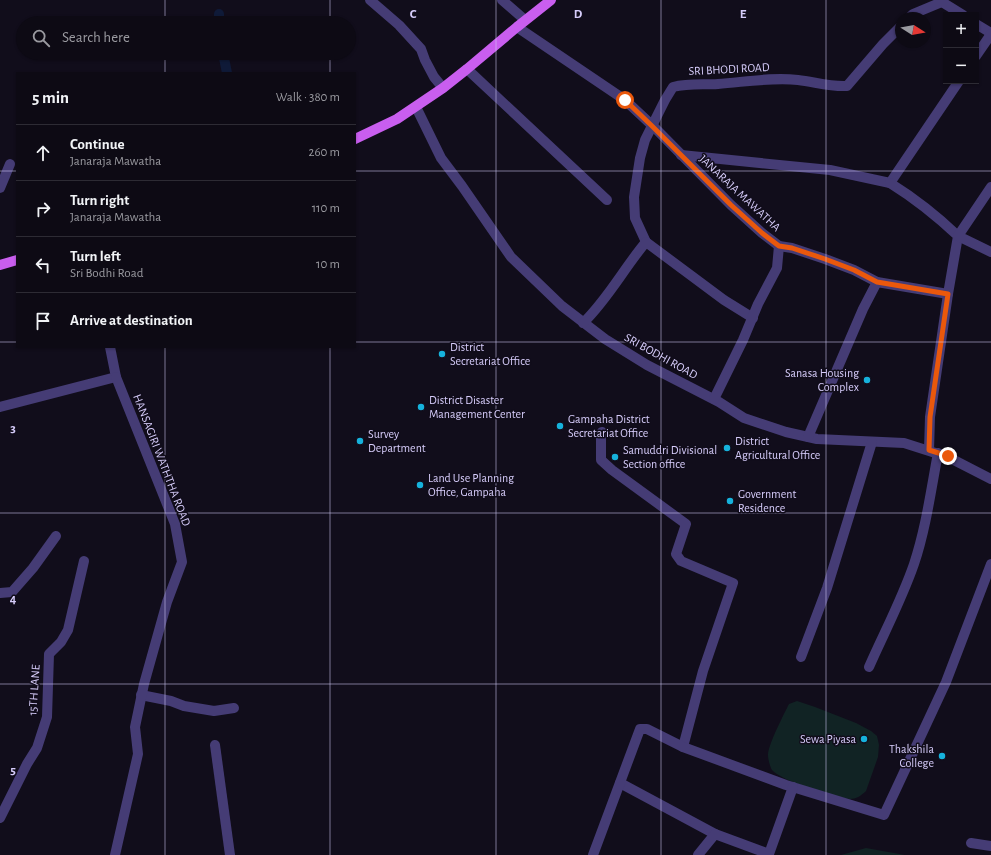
<!DOCTYPE html>
<meta charset="utf-8">
<style>
body{margin:0;font-family:"Alegreya Sans",sans-serif;background:#1b1822;color:#f1f3f6}
.controls{position:absolute;right:12px;top:12px;display:grid;overflow:hidden;border-radius:0px;box-shadow:0 1px 3px #0004}
.controls button{width:36px;height:36px;display:grid;place-items:center;padding:0;border:0;border-bottom:1px solid #2d2b34;background:#0d0a14;color:#f1f3f6;font:20px sans-serif}
.compass{position:absolute;left:895px;top:12px;width:36px;height:36px;border-radius:50%;background:#0d0a14;box-shadow:0 1px 3px #0004;rotate:101deg}
.stop{position:absolute;width:12px;height:12px;margin:-9px;border:3px solid #ea580c;border-radius:50%;background:#fff}
.stop.end{background:#ea580c;border-color:#fff;box-shadow:0 1px 4px #0008}
.list{margin:0;padding:0;list-style:none}
h2{display:flex;justify-content:space-between;align-items:center;height:52px;margin:0;padding:0 16px;font-size:17px}
h2 small{font-size:13px;font-weight:400;color:#9a9aa0}
.list li{display:grid;grid-template-columns:26px 1fr auto;gap:12px;align-items:center;box-sizing:border-box;height:56px;padding:0 16px;border-top:1px solid #2d2b34}
.list b{display:block;font-size:15px;white-space:nowrap}
.list p{margin:0;font-size:13px;white-space:nowrap;color:#9a9aa0}
.list em{font-size:13px;font-style:normal;color:#9a9aa0}
.icon{flex:none;width:22px;height:22px;fill:none;stroke:currentColor;stroke-width:2;stroke-linecap:round;stroke-linejoin:round}
.map{position:relative;flex:none;width:991px;height:855px;overflow:hidden}
.search{position:absolute;background:#0d0a14;box-shadow:0 1px 3px #0004;left:16px;top:16px;width:340px;height:44px;display:flex;align-items:center;gap:10px;box-sizing:border-box;padding:0 14px;border-radius:22px;color:#9a9aa0;font-size:15px}
.panel{position:absolute;background:#0d0a14;box-shadow:0 1px 3px #0004;left:16px;top:72px;width:340px;height:276px;border-radius:0px}
.map>svg:first-child{display:block}
.green{fill:#112324}
.lines{fill:none;stroke-linecap:round;stroke-linejoin:round}
.canal{stroke:#0f1a38;stroke-width:10}
.minor{stroke:#453c75;stroke-width:10}
.major{stroke:#c95eef;stroke-width:10}
.route{stroke:#ea580c;stroke-width:5}
.grid{fill:none;stroke:#d6ccfa;stroke-width:1;stroke-opacity:0.55}
.poi-dot{fill:#16b2dc;stroke:#110d1b;stroke-width:1.5}
.labels{text-anchor:middle;stroke-width:3;stroke-linejoin:round;paint-order:stroke}
.street-label{font-size:12px;fill:#d6ccfa;stroke:#110d1b}
.poi-label{font-size:12px;fill:#d6ccfa;stroke:#110d1b;text-anchor:start}
.grid-label{font-size:13px;text-anchor:middle;font-weight:bold;fill:#d6ccfa;stroke:#110d1b;stroke-width:3;stroke-linejoin:round;paint-order:stroke}
</style>
<div class="map">
<svg width="991" height="855" viewBox="0 0 991 855">
<rect width="100%" height="100%" fill="#110d1b"/>
<g class="green">
<path d="M797,701l18,6 41,16 15,8 6,5 2,9 -1,12 -12,34c-5,5 -10,8 -16,8 -15,-2 -69,-18 -78,-29 -2,-3 -4,-11 -4,-15 0,-10 16,-41 21,-51z"/>
<path d="M866,848l39,7h-64z"/>
</g>
<g class="lines">
<g class="canal">
<path d="M219,14v9"/>
<path d="M223,53l4,20"/>
</g>
<g class="minor">
<path d="M370,0l29,25 22,24 4,11 9,17 9,11"/>
<path d="M502,0l23,20"/>
<path d="M909,18l4,-4 29,-12 21,13"/>
<path d="M976,24l15,9"/>
<path d="M517,27l108,73 31,29 75,76 31,28 17,13 13,2 33,11 29,11 23,12 71,12 -18,123 -1,33"/>
<path d="M976,56l15,-22"/>
<path d="M467,69l140,131"/>
<path d="M416,107l25,51 21,28 49,71 51,49 43,33 42,26 72,37 25,16 42,14 31,7 87,4 44,14 43,22"/>
<path d="M681,155l149,15 60,13 69,-102"/>
<path d="M890,183c24,15 47,33 68,53l-10,58"/>
<path d="M991,187l-33,49 33,16"/>
<path d="M0,188l10,-24"/>
<path d="M646,242l-11,-24 -1,-21 6,-39 5,-18 20,-40 8,-13c16,-4 29,-2 45,-3 27,-2 54,-7 80,-4 17,2 32,7 49,6l36,-42 18,-18"/>
<path d="M583,323c25,-24 41,-55 63,-81l78,58 29,18"/>
<path d="M714,399l29,-59 15,-36 19,-36 2,-22"/>
<path d="M0,407l116,-30 -6,-30"/>
<path d="M602,432l-1,5v23l11,10 74,54 -10,30 5,7 52,22 -30,88 -20,76"/>
<path d="M808,437l55,-128 14,-27"/>
<path d="M0,593l12,-1 21,-24 23,-32"/>
<path d="M801,657l26,-69 45,-146"/>
<path d="M869,667c15,-34 33,-68 45,-103 12,-36 17,-74 24,-111"/>
<path d="M141,695l30,6 13,5 30,5 20,-3"/>
<path d="M215,745l15,110"/>
<path d="M620,783l95,51"/>
<path d="M0,818l27,-54 10,-16 10,-31 2,-63 12,-12 7,-12 16,-69"/>
<path d="M971,843l20,3"/>
<path d="M115,855l23,-101 -3,-27 9,-43 23,-82 15,-40 -7,-38 -59,-147"/>
<path d="M593,855l47,-126h7l36,18 103,38 98,30 62,-133 45,-118"/>
<path d="M698,855l17,-21 54,20 24,-67"/>
</g>
<g class="major">
<path d="M355,139l42,-20 46,-31 24,-19 50,-42 34,-27"/>
<path d="M0,265l17,-5"/>
</g>
</g>
<g class="lines">
<path class="route" d="M625,100l27,26 79,79 31,28 17,13 13,2 33,11 29,11 23,12 71,12 -18,123 -1,33 19,6"/>
</g>
<path class="grid" d="M165,0v23M330,0v23M496,0v855M661,0v855M826,0v855M165,53v20M330,53v20M0,171h17M355,171h636M0,342h17M355,342h636M165,347v508M330,347v508M0,513h991M0,684h991"/>
<g class="poi-dot">
<circle cx="442" cy="354" r="4"/>
<circle cx="867" cy="380" r="4"/>
<circle cx="421" cy="407" r="4"/>
<circle cx="560" cy="426" r="4"/>
<circle cx="360" cy="441" r="4"/>
<circle cx="727" cy="448" r="4"/>
<circle cx="615" cy="457" r="4"/>
<circle cx="420" cy="485" r="4"/>
<circle cx="730" cy="501" r="4"/>
<circle cx="864" cy="739" r="4"/>
<circle cx="942" cy="756" r="4"/>
</g>
<g class="labels">
<g class="street-label">
<text transform="translate(729 69) rotate(-3)" y="4">SRI BHODI ROAD</text>
<text transform="translate(740 193) rotate(43)" y="4">JANARAJA MAWATHA</text>
<text transform="translate(661 356) rotate(29)" y="4">SRI BODHI ROAD</text>
<text transform="translate(162 460) rotate(69)" y="4">HANSAGIRI WATHTHA ROAD</text>
<text transform="translate(34 690) rotate(-86)" y="4">15TH LANE</text>
</g>
<g class="poi-label">
<text x="450" y="351">District<tspan x="450" dy="14">Secretariat Office</tspan></text>
<text x="859" y="377" text-anchor="end">Sanasa Housing<tspan x="859" dy="14">Complex</tspan></text>
<text x="429" y="404">District Disaster<tspan x="429" dy="14">Management Center</tspan></text>
<text x="568" y="423">Gampaha District<tspan x="568" dy="14">Secretariat Office</tspan></text>
<text x="368" y="438">Survey<tspan x="368" dy="14">Department</tspan></text>
<text x="735" y="445">District<tspan x="735" dy="14">Agricultural Office</tspan></text>
<text x="623" y="454">Samuddri Divisional<tspan x="623" dy="14">Section office</tspan></text>
<text x="428" y="482">Land Use Planning<tspan x="428" dy="14">Office, Gampaha</tspan></text>
<text x="738" y="498">Government<tspan x="738" dy="14">Residence</tspan></text>
<text x="856" y="743" text-anchor="end">Sewa Piyasa</text>
<text x="934" y="753" text-anchor="end">Thakshila<tspan x="934" dy="14">College</tspan></text>
</g>
</g>
<g class="grid-label">
<text x="413" y="18">C</text>
<text x="578" y="18">D</text>
<text x="743" y="18">E</text>
<text x="13" y="432">3</text>
<text x="13" y="603">4</text>
<text x="13" y="774">5</text>
</g>
</svg>
<div class="controls">
<button>+</button>
<button>−</button>
</div>
<svg class="compass" viewBox="-18 -18 36 36"><path d="M0-13l5 13h-10z" fill="#e53935"/><path d="M0 13l5-13h-10z" fill="#9a9aa0"/></svg>
<div class="stop" style="left:625px;top:100px"></div>
<div class="stop end" style="left:948px;top:456px"></div>
<div class="search"><svg class="icon" aria-label="search" viewBox="0 0 24 24"><circle cx="10" cy="10" r="6"/><path d="M15 15l6 6"/></svg>Search here</div>
<section class="panel">
<h2>5 min<small>Walk · 380 m</small></h2>
<ul class="list">
<li><svg class="icon" aria-label="ahead" viewBox="0 0 24 24"><path d="M12 20V5M6 11l6-6 6 6"/></svg><div><b>Continue</b><p>Janaraja Mawatha</p></div><em>260 m</em></li>
<li><svg class="icon" aria-label="right" viewBox="0 0 24 24"><path d="M7 20v-9h11M14 6l5 5-5 5"/></svg><div><b>Turn right</b><p>Janaraja Mawatha</p></div><em>110 m</em></li>
<li><svg class="icon" aria-label="left" viewBox="0 0 24 24"><path d="M17 20v-9H6M10 6l-5 5 5 5"/></svg><div><b>Turn left</b><p>Sri Bodhi Road</p></div><em>10 m</em></li>
<li><svg class="icon" aria-label="arrive" viewBox="0 0 24 24"><path d="M6 21V4h12l-3 4 3 4H6"/></svg><div><b>Arrive at destination</b></div></li>
</ul>
</section>
</div>
